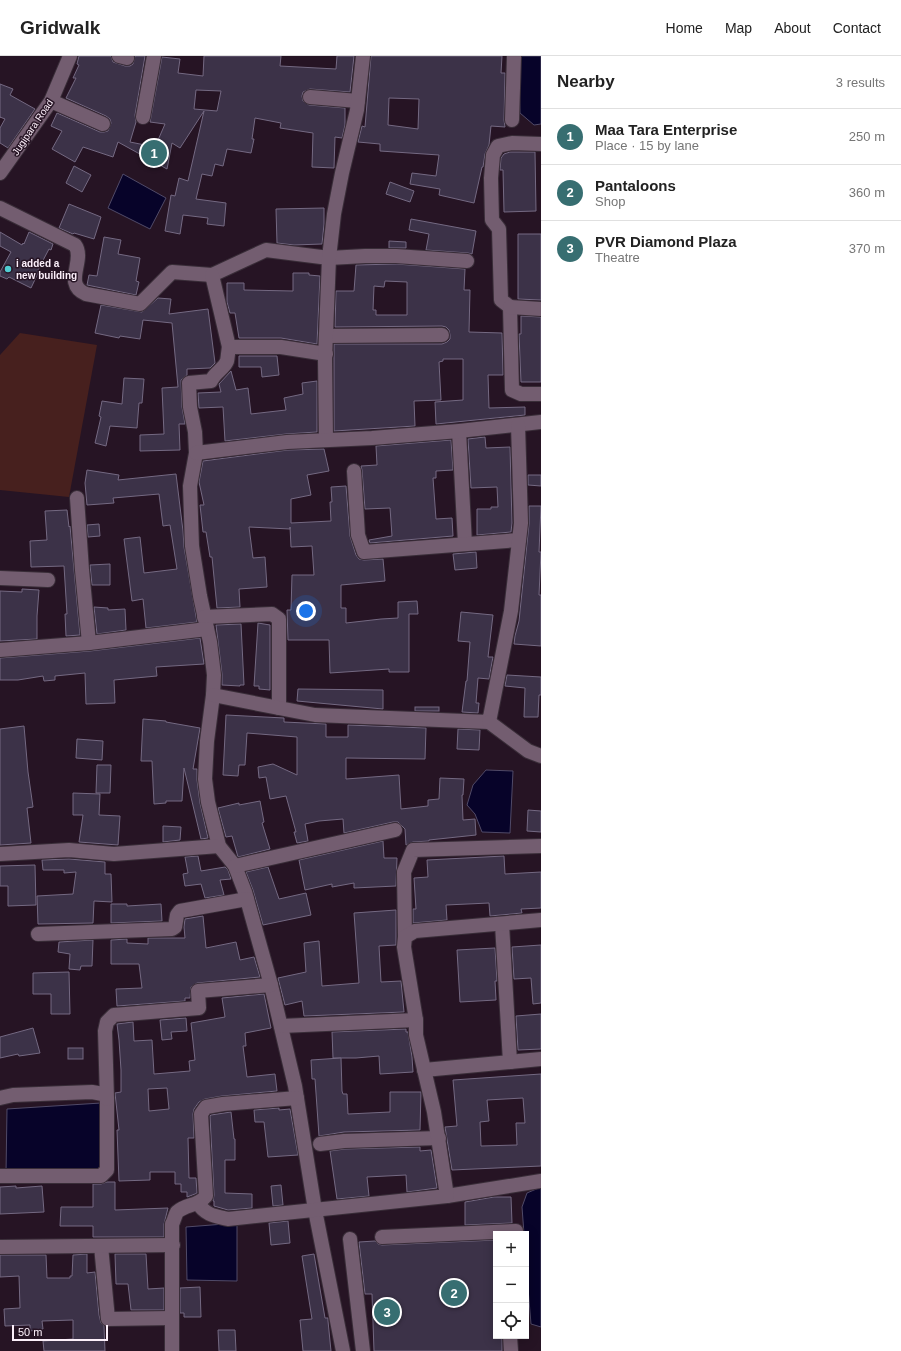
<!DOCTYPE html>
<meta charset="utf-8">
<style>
body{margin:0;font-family:Arial,sans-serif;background:#f2f2f2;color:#222}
.controls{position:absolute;right:12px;bottom:12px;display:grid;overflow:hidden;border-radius:0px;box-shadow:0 2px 10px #0003}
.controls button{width:36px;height:36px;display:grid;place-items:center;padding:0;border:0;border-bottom:1px solid #e0e0e0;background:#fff;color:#222;font:20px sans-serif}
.scale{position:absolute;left:12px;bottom:10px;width:96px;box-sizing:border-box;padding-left:4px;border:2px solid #fceffa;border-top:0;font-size:11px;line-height:14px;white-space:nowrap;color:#fceffa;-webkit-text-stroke:3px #261424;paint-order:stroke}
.you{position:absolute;left:306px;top:555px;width:14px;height:14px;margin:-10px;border:3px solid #fff;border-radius:50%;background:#1a73e8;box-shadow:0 0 0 6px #1a73e833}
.badge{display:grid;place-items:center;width:26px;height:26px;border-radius:50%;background:#376e71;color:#fff;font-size:13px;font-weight:700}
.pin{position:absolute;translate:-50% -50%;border:2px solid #fff;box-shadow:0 1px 4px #0006}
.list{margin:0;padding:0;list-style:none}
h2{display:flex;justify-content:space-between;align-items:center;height:52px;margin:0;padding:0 16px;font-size:17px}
h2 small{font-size:13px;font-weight:400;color:#767676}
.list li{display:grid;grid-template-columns:26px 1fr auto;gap:12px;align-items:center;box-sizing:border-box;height:56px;padding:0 16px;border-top:1px solid #e0e0e0}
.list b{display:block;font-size:15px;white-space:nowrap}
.list p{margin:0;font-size:13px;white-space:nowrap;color:#767676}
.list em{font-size:13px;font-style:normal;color:#767676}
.icon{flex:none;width:22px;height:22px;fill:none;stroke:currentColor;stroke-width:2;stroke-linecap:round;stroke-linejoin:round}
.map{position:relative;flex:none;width:541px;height:1295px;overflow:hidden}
header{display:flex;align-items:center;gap:24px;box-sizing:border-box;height:56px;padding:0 20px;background:#fff;border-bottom:1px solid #e0e0e0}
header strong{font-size:19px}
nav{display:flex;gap:22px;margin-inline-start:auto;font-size:14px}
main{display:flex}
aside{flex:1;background:#fff}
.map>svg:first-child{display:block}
.green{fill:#47201e}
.water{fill:#070329;stroke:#504a68}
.building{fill:#3c3248;stroke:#746982;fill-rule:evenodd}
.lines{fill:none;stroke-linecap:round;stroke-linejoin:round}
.minor-casing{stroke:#392d38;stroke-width:16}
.minor{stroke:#735d70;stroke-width:14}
.poi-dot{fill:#51ccd2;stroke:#261424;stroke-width:1.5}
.labels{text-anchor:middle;stroke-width:3;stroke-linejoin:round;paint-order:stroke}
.street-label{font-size:10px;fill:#fceffa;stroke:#261424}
.poi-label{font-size:10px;font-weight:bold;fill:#fceffa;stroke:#261424;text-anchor:start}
</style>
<header>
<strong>Gridwalk</strong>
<nav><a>Home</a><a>Map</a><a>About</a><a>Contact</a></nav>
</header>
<main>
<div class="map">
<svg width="541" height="1295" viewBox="0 0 541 1295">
<rect width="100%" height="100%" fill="#261424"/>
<path class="green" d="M20,277l77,12 -28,152 -69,-7v-135z"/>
<g class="water">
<path d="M519,0h22v68l-7,1 -14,-12 -1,-31z"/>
<path d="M123,118l43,24 -16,31 -42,-21z"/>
<path d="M486,714l27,1 -3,62 -28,-1 -7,-18 -8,-9 6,-20z"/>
<path d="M101,1047l2,69 -97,1 1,-64z"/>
<path d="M541,1131v140l-10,-3 -5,-60v-30h-2l-2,-27 5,-14z"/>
<path d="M237,1167v58l-50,-1 -1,-53z"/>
</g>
<g class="building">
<path d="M79,0h32l2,6 12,4h5l3,-2 2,-8h10l-10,59 1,7 -6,20 25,5 10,-23 -15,-2 12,-65 18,2 -2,14 25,3 1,-20h77l-1,10 56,3 1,-13h17l-4,36 -40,-3 -7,3 -1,4 1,5 6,4 36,3v17l-3,13 -7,-1 -1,31 -22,-1 1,-34 -33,-5 1,-5 -26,-5 -3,21h2l-3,14 -24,-4 -4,17 -8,-2 -3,12 -10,-2 -6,25 30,4 -2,23 -17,-2 1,-6 -25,-3 -3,19 -15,-3 6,-36 4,1 4,-18 9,3 16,-70 -24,37 -8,-5 -5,26 -49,-27 -5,15 -30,-10 -8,15 -23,-13 10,-18 -11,-5 6,-13 43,19h4l4,-1 3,-8 -1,-4 -4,-3 -40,-18 10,-20h-3l6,-13 -2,-1zM196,34l25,1 -4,20 -23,-2z"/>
<path d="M371,0h131l-1,17h4l-1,47 1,7 -14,-1 -2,19 -4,9 -2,13h-1l-8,36 -35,-8 1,-6 -30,-5 2,-11 24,3 3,-21 -59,-4v-7l-22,-2 4,-16 3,1zM389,42l30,1 -1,30 -30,-4z"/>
<path d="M0,28l13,5 -3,6 25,14 -27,39 -8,-5v-15l5,-9 -5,-2v1z"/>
<path d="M510,96h25l1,59 -32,1 -1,-42h-3l1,-12 3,-4z"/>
<path d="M74,110l17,9 -9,17 -16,-9z"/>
<path d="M390,126l24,9 -4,11 -24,-8z"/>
<path d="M69,148l32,13 -7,22 -20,-6 -1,1 -14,-6z"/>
<path d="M324,152v16l-2,20 -28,1 -17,-2 -1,-34z"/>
<path d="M411,163l65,12 -4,23 -4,-1 -42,-3 3,-16 -20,-4z"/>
<path d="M0,176l22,13 1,-2 1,1 5,-12 24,12 -2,6 -2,-1 -11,21 1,1 -8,17 -22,-11 -2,2 -7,-3v-4l11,-20 -11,-6z"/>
<path d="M518,178h23v66l-23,-1z"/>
<path d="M104,181l17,3 -3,14 22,4 -4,23 3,1 -3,13 -49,-10 2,-10 8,1z"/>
<path d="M389,185l17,1v6h-17z"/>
<path d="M396,208l69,5 -1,21h6l-1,42 33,1 1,42h-15l1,33 36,-1v8l-89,9 -1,-22 28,-2v-41h-20v2l-4,1 2,38 -27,1 1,25 -81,5v-87h108l5,-2 3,-3v-4l-1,-5 -3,-3 -4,-1 -107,1 1,-36h18l2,-26zM385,225l22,1v33h-31v-5h-3l1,-24 10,1z"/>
<path d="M293,217h16v2l11,1 -3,68 -36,-6h-42l-4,-25h-5l-3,-11v-19h17v7l49,1z"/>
<path d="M158,242l13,1 -2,15 39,-5 7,54 -5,5 -23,1v6l-6,5 1,27 3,17h-6l1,26 -40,1v-16l24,-1 -2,-46 16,-1 -6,-64 -29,-3 -3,19 -20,-3 -1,2 -24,-5 6,-28 41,7z"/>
<path d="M521,260l20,1v65h-20l-2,-48h2z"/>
<path d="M239,300h38l2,19 -17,2 -1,-10h-22z"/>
<path d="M231,315l5,19 12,-2 3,26 35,-4 -2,-12 19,-4 -1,-11 15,-2v51l-31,2 -61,7 -2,-34 -24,1 -1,-15 23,-1 -2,-8z"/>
<path d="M124,322l20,1 -2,24h-3l-2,25 -27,-2 -4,20 -11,-3 6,-26 -2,-1 3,-15 20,3z"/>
<path d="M485,381l1,11 24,-1 2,76 -1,9 -34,3v-26h14v-2h7l-1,-20 -26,1 -3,-49z"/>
<path d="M451,384l2,30 -17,1v7h-3l3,41 16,-1 1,18 -83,7 -1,-3 23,-4 -2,-28 -25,1 -3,-39 -1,-4 16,-1 -1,-19z"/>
<path d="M324,393l5,22 -22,4 4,20 -20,4v24l40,-2 -1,-19h2l-1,-15 15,-1 4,50 6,19 3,4 5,1 19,-1 2,22 -44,4v23h5v15l35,-4 17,-1v-16l19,-1 1,13h-9v58h-20v-3l-59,4 -1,-33h-41l-1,-30h4l1,-35h22l-2,-29 -21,1 -1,-20v2l-41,-2 4,31 12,-1 2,30 -28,2 1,18 -23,1 -5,-51h-2l-4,-25h-3l-3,-27h4l-5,-23 4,-21 85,-11z"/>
<path d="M87,414l32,5 -1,5 58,-6 7,57 1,16 13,75 -51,6 -3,-29 -11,2 -8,-62 16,-2 4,36 33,-4 -7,-44 -7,1 -4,-32 -46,4 1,5 -27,2 -2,-22z"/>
<path d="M528,419h13v11l-13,-1z"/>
<path d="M529,450h12l-2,46h2l-2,43h2v51l-27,-2 1,-8 4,-15 10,-97z"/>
<path d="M67,454l2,17 1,-1 10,109 -14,1 -1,-22h2l-3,-48 -33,1 -1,-26 17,-1 -2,-29z"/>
<path d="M99,468l1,12 -12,1 -1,-12z"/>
<path d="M476,496l1,16 -22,2 -2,-16z"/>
<path d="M110,508v21h-18l-2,-20z"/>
<path d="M22,533l17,1 -2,26v23l-37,2v-50l22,1z"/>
<path d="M94,551l14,1v2l17,-1 1,21 -29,4z"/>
<path d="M461,556l32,3 -5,42h5l-1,5 -3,17 -11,-1 -2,25h3l-1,10 -16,-1 4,-31h1l3,-39 -12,-1z"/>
<path d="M258,567l12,2v65l-11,-1v-3h-5z"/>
<path d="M241,568l3,61h-4v1l-18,-1v-11l-6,-49z"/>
<path d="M200,582l4,26 -48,3 1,9 -43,4 1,23 -29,1 -1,-31 -30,3v4l-11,1 -1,-5 -25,4h-18v-22l90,-7z"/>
<path d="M507,619l34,2v18h-2l-1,22h-14l1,-29 -20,-2z"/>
<path d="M298,633l85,1v19l-86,-8z"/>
<rect x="415" y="651" width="24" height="4"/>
<path d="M226,659l58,3v4l42,2v13h22v-12l78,3 -1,31 -79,-1v21l53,-4 2,34 27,-3v-6l11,-1 1,-21 24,1 -1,16h-1l1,25 12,-1 1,16 -47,5v1l-16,1 -7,3 -1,-16 -7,-7h-5l-49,11 -1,-14 -24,2 -14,3 3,17 -11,2 -3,-11h2l-10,-36 -16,3 -4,-22 -7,1 -1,-11 15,-3 24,11v-38l-50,-4 -2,32h-6l-1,11 -15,-1z"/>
<path d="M143,663l23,2v1l34,6 -7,41h4v11l3,23 8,35 -7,1 -17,-71 -2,33h-16v2l-12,1 -2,-43h-11z"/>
<path d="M24,670l4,46 5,35 -6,1 4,35 -31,2v-116z"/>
<path d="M458,673l22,1 -1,20 -22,-1z"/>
<path d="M77,683l26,2 -1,19 -26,-2z"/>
<path d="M97,709h14l-1,28h-14z"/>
<path d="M73,737l27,1 -1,21 21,1 -2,29 -39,-3 4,-27h-10z"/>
<path d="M260,745l4,21 -2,1 8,26 -32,8 -6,-21 -6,1 -8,-29 21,-5v2z"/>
<path d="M528,754l13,1v21l-14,-1z"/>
<path d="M163,770l18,1 -1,13 -17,2z"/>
<path d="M383,785l1,17h13l-1,28 -42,2v-5l-22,4v-3l-27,6 -6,-30z"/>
<path d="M198,800l3,15 24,-4 3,3 3,9 -11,1 4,15 -19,3 -4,-14 -16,2 -2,-12 5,-1 -3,-16z"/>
<path d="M504,800l1,18 36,-2v36l-20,1 1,4 -32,3 -1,-13 -43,2 1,15 -34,3v-14h3l-2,-31 14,-1 -1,-17z"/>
<path d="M69,803l36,3v12h6l1,28 -18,-1 -1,22 -55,1 -1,-28 36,-2 3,-22 -12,1v-3h-21l-1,-10z"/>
<path d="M35,809l1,40 -28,1v-20h-8v-20z"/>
<path d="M268,811l11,32 27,-6 5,22 -48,10 -10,-35 -7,-18z"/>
<path d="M111,848h16v2l34,-2 1,17 -51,2z"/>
<path d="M396,854v35l-17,1 2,36 20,-1 3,31 -100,4 -2,-15 -17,4 -7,-27 28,-6 -2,-29 15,-2 3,45 37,-3 -5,-70z"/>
<path d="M203,860l3,32 30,-6 4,18 14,-3 6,20 -63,6 -6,4 -1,11h-5v3l-68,5 -1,-17 26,-1 -3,-24h-28v-24l16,-1v4l21,1v-6h37l-1,-11 1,-8z"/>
<path d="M93,884l-1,26h-11l-1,4 -11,-1 1,-15 -12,-2 1,-10z"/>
<path d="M541,889v58l-8,1 -2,-26 -17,1 -2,-32z"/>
<path d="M495,892l2,33h-2l1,19 -36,2 -3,-52z"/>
<path d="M69,916l1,42h-19v-20h-18v-21z"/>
<path d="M264,938l7,34 -26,5 1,13h-3l4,31 28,-3 2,17 -55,5 -17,3 -6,3 -5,7 -1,5 1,24h-6l1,40h7l1,15 -2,1 -8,3v-5h-6v-8h-6v-12h-25v8l-31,1 -2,-51h2l-4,-37 6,-1v-22l-2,-30 -2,-16 16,-2 1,19 18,-1 2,34 36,-3 -1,-10 6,-1 -4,-37 34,-6 -3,-19zM167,1032l2,21 -20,2 -1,-22z"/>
<path d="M541,958v35l-23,1 -2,-34z"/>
<path d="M186,962l1,13 -16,1 1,7 -10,1 -2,-20z"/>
<path d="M33,972l7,25 -21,3 -1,-2 -18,4v-21z"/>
<path d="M406,973v3h2l4,25 1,15 -33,2 -1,-18 -23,2h-23l-1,-26z"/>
<rect x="68" y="992" width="15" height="11"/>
<path d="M341,1002l1,33 1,3h4l1,20 42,-2v-20h31l-1,38 -76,2 -25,4 -4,-57h-3l-1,-19z"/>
<path d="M541,1018v92l-89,4 -7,-43 12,-1 -4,-46zM523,1042l2,25h-9l1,22 -36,1 -1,-24 9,-1 -2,-21z"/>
<path d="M279,1052v2l11,-1 8,46 -30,2 -4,-35h-9l-1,-12z"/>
<path d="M231,1056l3,27h1v21h-10v33l27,1v14l-24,2 -14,-4v-5h-1l1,-6 -4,-79 1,-1z"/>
<path d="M420,1091v4l11,-1 6,38 -30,4 -1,-17 -39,2 2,19 -32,3 -7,-48 15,-2z"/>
<path d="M107,1126h8v28l53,-2 -4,16v13h-71v-11h-33l1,-19h32v-23h8z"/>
<path d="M281,1129l2,20 -10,1 -2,-20z"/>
<path d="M16,1130v2l26,-2 2,26 -44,2v-27z"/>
<path d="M494,1141h17l1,26 -47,2v-23z"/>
<path d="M288,1165l2,22 -19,2 -2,-22z"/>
<path d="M496,1184v96h6v15h-128l-2,-57h-7l-6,-52 16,-1 3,3 4,1z"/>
<path d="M87,1198v19l8,-1 4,43 2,8 3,3 1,25h-61l-1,-10 30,-2v-19l-31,1 1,8 -13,2v-6l-25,1 -1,-17 16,-1 -1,-32 -19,1v-22h46l1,23h23v-2h2l1,-21z"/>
<path d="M115,1198h31l2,35 16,-1v22h-33l-3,-26h-12z"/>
<path d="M314,1198l11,64h3v3l3,30h-28l-3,-31 12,-1 -10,-63z"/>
<path d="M200,1231l1,30h-17v-4h-4v-25z"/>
<path d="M218,1274h17l1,21h-17z"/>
</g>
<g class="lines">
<defs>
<g id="minor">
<path d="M119,0l8,2"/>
<path d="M310,41l48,4"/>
<path d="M51,45l52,23"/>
<path d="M143,61l11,-61"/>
<path d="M512,64l2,-64"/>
<path d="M541,88l-29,-1 -14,3 -5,9 -2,23 1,42 7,9 2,71 9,7 2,83 9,4h20"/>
<path d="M0,117l51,-72 19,-45"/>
<path d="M0,152l75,37c11,15 -13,39 11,49l54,10 32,-32 40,3 54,-25 63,8 36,-2h31l71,5"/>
<path d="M212,219l17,72"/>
<path d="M510,251l31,2"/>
<path d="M326,280l116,-1"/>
<path d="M326,298l-45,-7h-52c-1,4 -1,10 -2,14 -3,8 -12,11 -16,20l-22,2 1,24 5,25 1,21 -6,33 2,60 8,50 10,46 4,33 -1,20 -6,46 -2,38 3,23 11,44 16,20 10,26 26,93 24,101 20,124 28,141"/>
<path d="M459,375l6,113"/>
<path d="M326,384l-1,-81 4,-101 5,-44 8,-41 15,-63 6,-54"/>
<path d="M196,397l91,-11 85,-4 87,-7 82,-9"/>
<path d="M354,415l4,64 6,17 155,-12"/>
<path d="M77,442l5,72 7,73"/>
<path d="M0,522l48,2"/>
<path d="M204,561l68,-3 7,5v89"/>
<path d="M0,594l89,-7 118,-14"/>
<path d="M213,639l102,20 174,7 22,-111 10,-88 -3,-98"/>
<path d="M489,666l39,29 13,5"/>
<path d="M0,798l69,-4 45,4 105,-8"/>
<path d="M235,810l160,-36"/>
<path d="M502,868l8,138"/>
<path d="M38,878l134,-5 3,-2 2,-12 3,-4 67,-12"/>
<path d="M405,881l-1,-65 9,-22 128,-4"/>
<path d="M281,970l135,-6"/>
<path d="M424,1014l117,-11"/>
<path d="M0,1042l13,-3 79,-3 11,2 4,5v71l-6,6h-101"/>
<path d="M107,1043l-2,-68 2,-9 7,-7 85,-7 -1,-17 73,-6"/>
<path d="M320,1088l24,-3 95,-3"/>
<path d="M447,1140l94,-15"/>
<path d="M198,1147c7,12 17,13 30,16l219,-23 -13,-84 -18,-77v-15l-12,-73 1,-10 10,-6 126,-11"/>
<path d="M382,1181l134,-6v3"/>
<path d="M350,1183l13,112"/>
<path d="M101,1190l7,73 64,-1"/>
<path d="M0,1191l173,-2"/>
<path d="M510,1280l1,15"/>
<path d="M172,1295v-127c2,-3 3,-9 5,-12 9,-8 21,-6 29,-16l-5,-82 5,-7 17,-3 74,-6"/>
</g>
</defs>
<use href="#minor" class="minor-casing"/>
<use href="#minor" class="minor"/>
</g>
<circle class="poi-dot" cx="8" cy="213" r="4"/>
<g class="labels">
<g class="street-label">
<text transform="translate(32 71) rotate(-56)" y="4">Jugipara Road</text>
</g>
<g class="poi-label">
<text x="16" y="211">i added a<tspan x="16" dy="12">new building</tspan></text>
</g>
</g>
</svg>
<div class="controls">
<button>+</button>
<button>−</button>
<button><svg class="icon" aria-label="locate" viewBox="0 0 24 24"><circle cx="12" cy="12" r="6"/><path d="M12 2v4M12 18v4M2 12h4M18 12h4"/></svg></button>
</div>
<div class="scale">50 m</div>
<div class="you"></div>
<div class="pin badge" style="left:154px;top:97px">1</div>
<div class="pin badge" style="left:454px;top:1237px">2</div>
<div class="pin badge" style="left:387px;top:1256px">3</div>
</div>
<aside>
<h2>Nearby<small>3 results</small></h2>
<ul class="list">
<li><span class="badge">1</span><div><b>Maa Tara Enterprise</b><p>Place · 15 by lane</p></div><em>250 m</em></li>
<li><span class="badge">2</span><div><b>Pantaloons</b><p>Shop</p></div><em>360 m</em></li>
<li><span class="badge">3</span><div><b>PVR Diamond Plaza</b><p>Theatre</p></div><em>370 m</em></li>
</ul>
</aside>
</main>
